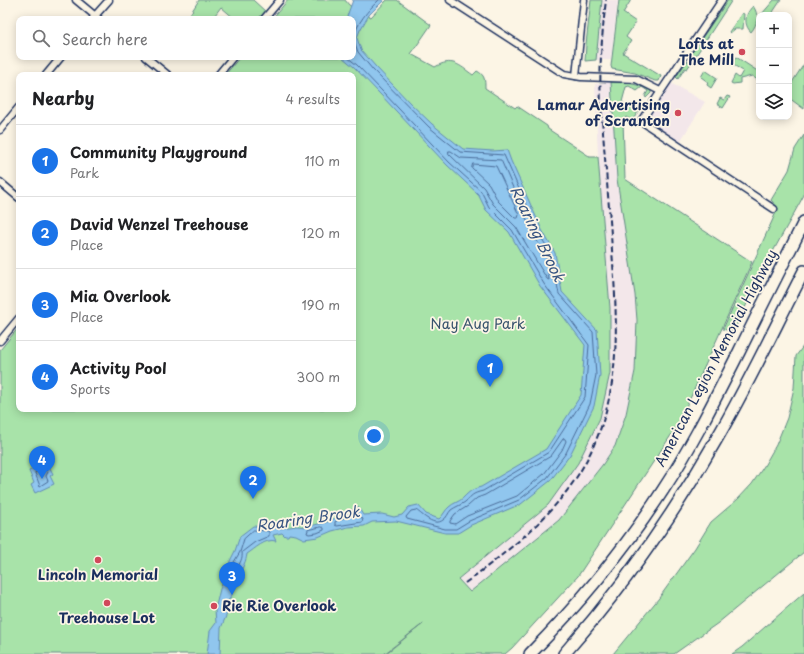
<!DOCTYPE html>
<meta charset="utf-8">
<style>
body{margin:0;font-family:"Playpen Sans",sans-serif;background:#f2f2f2;color:#202124}
.controls{position:absolute;right:12px;top:12px;display:grid;overflow:hidden;border-radius:8px;box-shadow:0 2px 10px #0003}
.controls button{width:36px;height:36px;display:grid;place-items:center;padding:0;border:0;border-bottom:1px solid #e0e0e0;background:#fff;color:#202124;font:20px sans-serif}
.you{position:absolute;left:374px;top:436px;width:14px;height:14px;margin:-10px;border:3px solid #fff;border-radius:50%;background:#1a73e8;box-shadow:0 0 0 6px #1a73e833}
.badge{display:grid;place-items:center;width:26px;height:26px;border-radius:50%;background:#1a73e8;color:#fff;font-size:13px;font-weight:700}
.pin{position:absolute;translate:-50% -33px;filter:drop-shadow(0 1px 2px #0008)}
.pin::after{content:'';position:absolute;top:21px;width:14px;height:12px;background:inherit;clip-path:polygon(0 0,100% 0,50% 100%)}
.list{margin:0;padding:0;list-style:none}
h2{display:flex;justify-content:space-between;align-items:center;height:52px;margin:0;padding:0 16px;font-size:17px}
h2 small{font-size:13px;font-weight:400;color:#757577}
.list li{display:grid;grid-template-columns:26px 1fr auto;gap:12px;align-items:center;box-sizing:border-box;height:72px;padding:0 16px;border-top:1px solid #e0e0e0}
.list b{display:block;font-size:15px;white-space:nowrap}
.list p{margin:0;font-size:13px;white-space:nowrap;color:#757577}
.list em{font-size:13px;font-style:normal;color:#757577}
.icon{flex:none;width:22px;height:22px;fill:none;stroke:currentColor;stroke-width:2;stroke-linecap:round;stroke-linejoin:round}
.map{position:relative;flex:none;width:804px;height:654px;overflow:hidden}
.search{position:absolute;background:#fff;box-shadow:0 2px 10px #0003;left:16px;top:16px;width:340px;height:44px;display:flex;align-items:center;gap:10px;box-sizing:border-box;padding:0 14px;border-radius:8px;color:#757577;font-size:15px}
.panel{position:absolute;background:#fff;box-shadow:0 2px 10px #0003;left:16px;top:72px;width:340px;height:340px;border-radius:8px}
.map>svg:first-child{display:block}
.built{fill:#f3e7ea}
.green{fill:#a8e3a9;stroke:#628984}
.water{fill:#90c6ee;stroke:#618ab4}
.lines{fill:none;stroke-linecap:round;stroke-linejoin:round}
.shore{stroke:#4a6b98;stroke-width:1}
.street-casing{stroke:#1b2f5e;stroke-width:9}
.highway-casing{stroke:#1b2f5e;stroke-width:14}
.street{stroke:#fcf5e5;stroke-width:6}
.highway{stroke:#fcf5e5;stroke-width:11}
.rail{stroke:#1b2f5e;stroke-width:2;stroke-dasharray:6 3;stroke-linecap:butt}
.poi-dot{fill:#d1495b;stroke:#fcf5e5;stroke-width:1.5}
.labels{text-anchor:middle;stroke-width:3.5;stroke-linejoin:round;paint-order:stroke}
.poi-label{font-size:14px;font-weight:bold;fill:#1b2f5e;stroke:#fcf5e5;text-anchor:end}
.park-label{font-size:14px;fill:#37536d;stroke:#fcf5e5}
.street-label{font-size:14px;fill:#1b2f5e;stroke:#fcf5e5}
.water-label{font-size:15px;font-style:italic;fill:#385582;stroke:#fcf5e5}
</style>
<div class="map">
<svg width="804" height="654" viewBox="0 0 804 654">
<rect width="100%" height="100%" fill="#fcf5e5"/>
<filter id="ink" filterUnits="userSpaceOnUse"><feTurbulence type="fractalNoise" baseFrequency=".025" numOctaves="2"/><feDisplacementMap in="SourceGraphic" scale="8" xChannelSelector="R" yChannelSelector="G"/><feConvolveMatrix kernelMatrix="1 2 1 2 8 2 1 2 1" color-interpolation-filters="sRGB"/></filter>
<g filter="url(#ink)">
<g class="built">
<path d="M602,0h16l-7,60h-15z"/>
<path d="M667,81l38,21 -26,41 -36,-23z"/>
<path d="M611,82l6,97 18,116 1,19 1,32 -2,25 -9,43 -11,32 -12,18 -44,56 -89,73 -12,-14 90,-74 62,-132v-65l-12,-151 -3,-73z"/>
</g>
<g class="green">
<path d="M199,0h54l13,12 -6,7h-25l-14,-12 -9,12h-25z"/>
<path d="M288,0h57l4,5 22,12 16,-17h10l34,25 -20,29 24,13c17,-10 24,-2 38,8l4,-4c8,4 8,9 8,17l30,20 2,-2 30,20 1,3 41,27v1h9l12,151v65l-10,45 -22,45 -30,42 -90,74 12,13 89,-72 44,-56 12,-18 11,-32 9,-43 2,-51 -2,-25 -18,-116 -6,-97c15,0 26,2 40,8v3l-5,5 -1,-2 3,-5 -6,-4 -5,4 -8,-5 -3,1 -4,15 12,8 5,-6 3,2 -10,15 -6,-4 -3,4 2,58 127,83 -73,161 -101,153 -66,72 -7,6h-120l39,-31 -40,31h-384v-304l19,-23v82h334v-334h-128l15,-18h113v-38h-81z"/>
<path d="M591,0h11l-6,60 -11,1 1,-17z"/>
<path d="M619,0h12l-8,13 13,9 -10,15 5,4 -8,12 38,23 -2,5h-4l-20,-8 -23,-4 -1,-3z"/>
<path d="M728,0h4l-39,60 -4,-3z"/>
<path d="M774,0h7l-10,15h-10z"/>
<path d="M753,6c6,8 5,18 -2,26 -8,-8 -6,-18 2,-26z"/>
<path d="M742,13l2,1 -1,15h-8l-5,4 -1,-1z"/>
<path d="M736,57l23,15v9l-7,-5 -12,3v4l-7,1 -2,-1 4,-8 4,3 4,-7 -11,-7z"/>
<path d="M687,61l4,2 -4,6 -2,-1 -7,11 -2,-2z"/>
<path d="M804,64v45l-15,-11v-11z"/>
<path d="M705,70l12,8 -6,10 -4,-3 1,-3 -7,-5z"/>
<path d="M727,96l3,1 -7,11 -6,-4 3,-6 4,2z"/>
<path d="M804,135v60l-34,62 -37,75 -10,-3 55,-121 -7,-8 18,-30 6,-21z"/>
<path d="M804,345v207l-86,71 -44,31h-61l46,-56 36,-50 16,-26 27,-23 14,-15 12,-18 12,-21 11,-27 7,-30 2,-32z"/>
<path d="M804,593v61h-72l10,-7z"/>
</g>
<g class="water">
<path d="M353,0h31l-15,15 -9,15 -3,8 4,12 15,17 34,36 22,21 31,25 30,2 14,-1 4,11 31,69 13,23 7,39 35,38 3,45 -6,31 -24,49 -20,26 -29,23 -50,21 -13,8h-13l-49,-12 -24,1 -8,4 -16,1 -16,4 -14,6 -14,2 -8,-4 -7,-1 -1,2h-3l-3,-3 -9,2 3,6c-11,-3 -21,8 -29,13 -1,10 -8,18 -10,29l-3,3 -2,9 -4,6 1,8 -8,19 -1,26h-13l3,-23 6,-8 -1,-13 5,-21 9,-20 1,-8 5,-10 5,-15 13,-10 29,2 15,-2 9,1 21,-5 31,-15 5,8 19,-1 12,3 8,-2 7,-8 9,-2 8,9 13,5c4,-3 6,-9 10,-12 4,-4 10,-5 14,-9 6,-6 9,-9 18,-11l65,-38 35,-54 4,-50 -45,-59 -31,-54 -23,-22 -8,-16 -31,-29 -67,-71 -26,-27 -12,-10h11v-38h-7z"/>
<path d="M47,462l6,12 -3,2 4,8 -19,9 -4,-8 3,-2 -5,-12z"/>
</g>
<g class="lines">
<g class="shore">
<path d="M353,38c5,-16 14,-27 26,-38"/>
<path d="M347,57l10,8 25,26 67,71 32,29 8,16 23,23 32,54 45,61 -4,52 -36,55 -66,39c-12,3 -10,4 -18,11 -4,3 -10,5 -14,8 -3,3 -4,8 -8,10 -9,7 -20,-5 -27,-10l-5,1 -5,6 1,2 38,10h11l13,-8 50,-21 28,-22 19,-25 24,-49 6,-29 -3,-43 -34,-38 -8,-40 -13,-22 -34,-77 -44,-3 -31,-25 -56,-57 -15,-18 -5,-14"/>
<path d="M449,151h2l10,7 40,2 32,74 13,22 3,24 -2,-1 -31,-52 -23,-23 -9,-16 -35,-34z"/>
<path d="M473,164l23,2 23,49 -1,3h-3l-17,-17 -9,-17 -17,-16z"/>
<path d="M565,439l1,2 -4,9 -18,24 -27,22 -50,20 -12,8 -5,-1v-2l5,-7 13,-8 9,-8 8,-3 66,-39 12,-17z"/>
<path d="M44,468l4,4 -2,4 2,5 -8,5 -5,-13z"/>
<path d="M356,513l7,6 -1,3 -25,4 -2,-1v-3z"/>
<path d="M322,527l2,1v2l-7,3 -8,1 -2,-1 1,-3z"/>
<path d="M254,530l14,1 1,1v4l-14,6 -13,10c1,6 -2,11 -5,16h-2l-1,-6 6,-10 4,-13z"/>
</g>
<defs>
<g id="street">
<path d="M76,0l23,19"/>
<path d="M450,0l114,74 17,3 55,2 24,12"/>
<path d="M722,0l-81,121 133,88"/>
<path d="M93,18l16,-18"/>
<path d="M264,19l16,-19"/>
<path d="M146,57l22,18"/>
<path d="M46,75l15,-18"/>
<path d="M218,75l15,-18"/>
<path d="M576,76l8,-76"/>
<path d="M0,130l19,-23"/>
<path d="M0,182l19,16"/>
<path d="M0,341l19,-23"/>
</g>
<g id="highway">
<path d="M530,654c50,-51 95,-105 133,-164 29,-44 52,-91 76,-138 21,-43 43,-86 65,-130"/>
<path d="M564,654c58,-66 109,-138 152,-214 32,-55 59,-113 88,-169"/>
</g>
</defs>
<use href="#street" class="street-casing"/>
<use href="#highway" class="highway-casing"/>
<use href="#street" class="street"/>
<use href="#highway" class="highway"/>
<path class="rail" d="M465,583c42,-31 85,-64 113,-108 45,-72 40,-145 34,-225 -3,-49 -8,-98 -11,-147 -2,-35 1,-69 5,-103"/>
</g>
</g>
<g class="poi-dot">
<circle cx="742" cy="52" r="4"/>
<circle cx="678" cy="113" r="4"/>
<circle cx="98" cy="560" r="4"/>
<circle cx="107" cy="603" r="4"/>
<circle cx="214" cy="606" r="4"/>
</g>
<g class="labels">
<g class="poi-label">
<text x="734" y="49">Lofts at<tspan x="734" dy="16">The Mill</tspan></text>
<text x="670" y="110">Lamar Advertising<tspan x="670" dy="16">of Scranton</tspan></text>
<text x="98" y="580" text-anchor="middle">Lincoln Memorial</text>
<text x="222" y="611" text-anchor="start">Rie Rie Overlook</text>
<text x="107" y="623" text-anchor="middle">Treehouse Lot</text>
</g>
<g class="park-label">
<text x="478" y="329">Nay Aug Park</text>
</g>
<g class="street-label">
<text transform="translate(716 358) rotate(-62)" y="5">American Legion Memorial Highway</text>
</g>
<g class="water-label">
<text transform="translate(537 234) rotate(64)" y="5">Roaring Brook</text>
<text transform="translate(308 519) rotate(-8)" y="5">Roaring Brook</text>
</g>
</g>
</svg>
<div class="controls">
<button>+</button>
<button>−</button>
<button><svg class="icon" aria-label="layers" viewBox="0 0 24 24"><path d="M12 4l9 5-9 5-9-5zM3 14l9 5 9-5"/></svg></button>
</div>
<div class="you"></div>
<div class="pin badge" style="left:490px;top:387px">1</div>
<div class="pin badge" style="left:253px;top:499px">2</div>
<div class="pin badge" style="left:232px;top:595px">3</div>
<div class="pin badge" style="left:42px;top:479px">4</div>
<div class="search"><svg class="icon" aria-label="search" viewBox="0 0 24 24"><circle cx="10" cy="10" r="6"/><path d="M15 15l6 6"/></svg>Search here</div>
<section class="panel">
<h2>Nearby<small>4 results</small></h2>
<ul class="list">
<li><span class="badge">1</span><div><b>Community Playground</b><p>Park</p></div><em>110 m</em></li>
<li><span class="badge">2</span><div><b>David Wenzel Treehouse</b><p>Place</p></div><em>120 m</em></li>
<li><span class="badge">3</span><div><b>Mia Overlook</b><p>Place</p></div><em>190 m</em></li>
<li><span class="badge">4</span><div><b>Activity Pool</b><p>Sports</p></div><em>300 m</em></li>
</ul>
</section>
</div>
